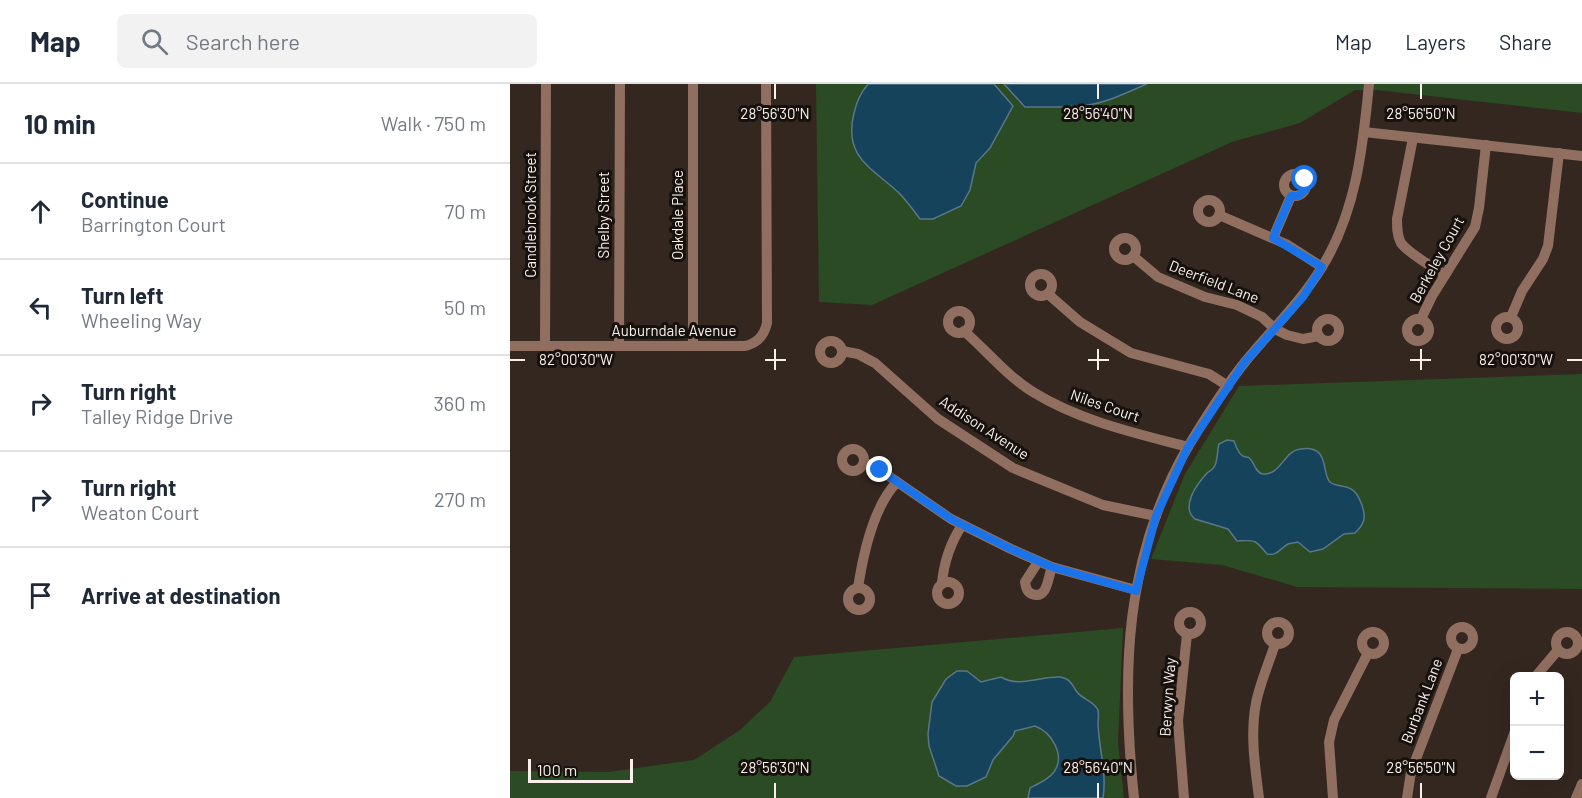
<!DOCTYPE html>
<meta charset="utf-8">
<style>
body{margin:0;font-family:Barlow,sans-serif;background:#f2f2f3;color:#1f2937}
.controls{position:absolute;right:18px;bottom:18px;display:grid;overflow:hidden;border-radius:9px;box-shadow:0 6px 24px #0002}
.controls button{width:54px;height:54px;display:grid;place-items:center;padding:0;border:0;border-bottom:2px solid #e0e1e3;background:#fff;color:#1f2937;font:30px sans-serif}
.scale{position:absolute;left:18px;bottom:15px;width:105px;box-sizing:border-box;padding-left:6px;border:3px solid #f9f0eb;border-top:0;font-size:16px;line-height:21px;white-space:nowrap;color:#f9f0eb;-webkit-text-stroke:4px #17110e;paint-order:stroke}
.stop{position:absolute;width:18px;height:18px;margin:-14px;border:4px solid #1a73e8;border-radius:50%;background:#fff}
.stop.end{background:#1a73e8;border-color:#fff;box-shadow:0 2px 6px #0008}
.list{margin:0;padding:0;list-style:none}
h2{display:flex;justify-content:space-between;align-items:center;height:78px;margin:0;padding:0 24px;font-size:26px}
h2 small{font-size:20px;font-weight:400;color:#747a83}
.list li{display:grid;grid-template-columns:39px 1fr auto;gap:18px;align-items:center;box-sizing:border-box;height:96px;padding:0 24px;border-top:2px solid #e0e1e3}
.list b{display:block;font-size:22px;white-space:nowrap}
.list p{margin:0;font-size:20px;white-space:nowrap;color:#747a83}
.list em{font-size:20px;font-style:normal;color:#747a83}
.icon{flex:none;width:33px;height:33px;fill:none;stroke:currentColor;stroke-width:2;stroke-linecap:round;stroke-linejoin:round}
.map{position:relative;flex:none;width:1072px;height:714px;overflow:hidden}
header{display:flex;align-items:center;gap:36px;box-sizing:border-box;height:84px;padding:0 30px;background:#fff;border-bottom:2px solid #e0e1e3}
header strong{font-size:28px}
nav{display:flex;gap:33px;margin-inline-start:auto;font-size:21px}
.search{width:420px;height:54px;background:#f2f2f3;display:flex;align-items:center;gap:15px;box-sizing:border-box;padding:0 21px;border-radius:9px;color:#747a83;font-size:22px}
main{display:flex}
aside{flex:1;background:#fff}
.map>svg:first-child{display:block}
.green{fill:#2a4b23}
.water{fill:#16435c;stroke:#5a7787;stroke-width:1.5}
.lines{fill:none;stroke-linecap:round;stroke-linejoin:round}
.minor{stroke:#916f60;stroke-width:10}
.route{stroke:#1a73e8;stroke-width:8}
.ticks{fill:none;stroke:#f9f0eb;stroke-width:2}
.labels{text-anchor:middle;stroke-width:6;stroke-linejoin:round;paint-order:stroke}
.street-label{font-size:15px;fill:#f9f0eb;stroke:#17110e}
.ticks-label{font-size:15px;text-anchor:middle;fill:#f9f0eb;stroke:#17110e;stroke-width:6;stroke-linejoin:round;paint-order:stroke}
</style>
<header>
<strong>Map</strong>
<div class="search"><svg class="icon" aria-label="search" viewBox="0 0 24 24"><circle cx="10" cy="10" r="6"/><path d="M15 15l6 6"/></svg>Search here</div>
<nav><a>Map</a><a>Layers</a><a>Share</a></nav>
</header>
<main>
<aside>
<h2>10 min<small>Walk · 750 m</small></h2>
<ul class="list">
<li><svg class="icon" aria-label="ahead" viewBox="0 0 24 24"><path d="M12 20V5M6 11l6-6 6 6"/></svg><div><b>Continue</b><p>Barrington Court</p></div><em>70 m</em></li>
<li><svg class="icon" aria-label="left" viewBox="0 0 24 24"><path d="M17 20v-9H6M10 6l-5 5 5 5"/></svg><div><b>Turn left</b><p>Wheeling Way</p></div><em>50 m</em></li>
<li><svg class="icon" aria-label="right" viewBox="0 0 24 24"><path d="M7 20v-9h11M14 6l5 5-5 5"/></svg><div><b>Turn right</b><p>Talley Ridge Drive</p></div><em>360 m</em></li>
<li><svg class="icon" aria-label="right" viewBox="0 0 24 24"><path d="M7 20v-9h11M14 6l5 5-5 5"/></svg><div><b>Turn right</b><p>Weaton Court</p></div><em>270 m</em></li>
<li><svg class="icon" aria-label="arrive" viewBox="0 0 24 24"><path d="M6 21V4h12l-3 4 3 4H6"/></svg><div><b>Arrive at destination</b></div></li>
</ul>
</aside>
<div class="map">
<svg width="1072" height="714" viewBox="0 0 1072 714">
<rect width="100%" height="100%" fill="#342720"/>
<g class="green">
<path d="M306,0h766v29l-205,-23h-22l-55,33 -68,19 -360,163 -53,-3z"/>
<path d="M1072,290v215l-285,-2 -75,-22 -71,-6 34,-85 54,-88z"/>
<path d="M613,544l-5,114 6,56h-614v-27l98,1 86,-12 46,-30 30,-28 24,-45z"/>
</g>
<g class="water">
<path d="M358,0h126l19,22 -23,42 -14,15 -6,27 -9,16 -28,13h-13c-7,-9 -13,-18 -21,-26 -27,-25 -56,-36 -45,-80 3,-12 6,-19 14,-29z"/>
<path d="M494,0h143c-19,8 -39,18 -59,21 -21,3 -42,2 -63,2z"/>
<path d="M717,356l7,1c2,5 4,13 9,15 7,3 4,-1 8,4 4,5 5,13 12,14 18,1 21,-23 37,-25 31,-5 21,25 30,33 6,5 15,3 21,7 8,4 16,25 12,33 -1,4 -5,8 -8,11l-11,1 -21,15 -13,3 -12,-10c-3,1 -7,1 -10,2 -9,5 -10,12 -21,10 -12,-15 -12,-14 -30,-13l-9,-12 -33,-10c-15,-12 2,-35 12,-46 2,-2 6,-3 7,-6 4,-5 3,-17 5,-23z"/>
<path d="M447,587h10l14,11 20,-5c18,11 40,-1 59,0 10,1 12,8 17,15 5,7 17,9 21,18 1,5 0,10 0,14 1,25 9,49 5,74h-75l2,-10c9,-5 18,-8 24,-16 12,-17 -3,-40 -19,-46l-20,5 -2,5 -20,24 -7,17 -19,9h-11l-17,-10 -10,-30 -1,-12 4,-32 14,-23z"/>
</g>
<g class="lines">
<g class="minor">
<path d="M854,48l218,24"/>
<path d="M903,54l-16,81c0,8 0,17 4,24 8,11 32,24 44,32"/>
<circle cx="785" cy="101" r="11"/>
<circle cx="699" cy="127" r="11"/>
<path d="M709,131l67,29 36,23"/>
<circle cx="615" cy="165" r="11"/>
<path d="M763,154l18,-42"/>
<path d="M623,172l25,21 47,20 32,8 25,12 13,12 12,6 16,4 16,-3"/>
<circle cx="531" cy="201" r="11"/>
<path d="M538,210l32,28 51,31 78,21 19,12"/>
<circle cx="449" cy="238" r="11"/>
<circle cx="997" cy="244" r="11"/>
<path d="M1001,233l11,-26 21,-32 5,-13 11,-93"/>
<circle cx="908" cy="246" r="11"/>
<circle cx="818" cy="246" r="11"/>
<path d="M911,235l11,-23 43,-69 4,-19 7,-63"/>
<path d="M454,247c23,20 43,45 69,61 47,29 102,41 155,55"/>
<circle cx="321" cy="268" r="11"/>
<path d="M0,262h234c13,-2 20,-10 23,-23l-1,-239"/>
<path d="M35,262l1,-262"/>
<path d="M109,262l1,-262"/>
<path d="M183,262v-262"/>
<path d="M332,267l16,3 17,9 63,56 75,49 90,37 53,11"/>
<circle cx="343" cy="376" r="11"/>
<path d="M354,378l16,8 71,49 60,30 41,18 84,23"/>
<path d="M528,478l-13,20c1,6 2,10 7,12 16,6 16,-18 20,-27"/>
<circle cx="438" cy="509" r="11"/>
<path d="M432,499c2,-21 9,-41 20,-58"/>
<circle cx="349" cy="515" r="11"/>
<path d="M348,504c5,-33 16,-82 39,-106"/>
<circle cx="680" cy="539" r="11"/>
<circle cx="768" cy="549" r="11"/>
<circle cx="952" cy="554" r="11"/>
<circle cx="863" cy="559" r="11"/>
<circle cx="1057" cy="559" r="11"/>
<path d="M1026,592l22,-26"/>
<path d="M624,714c-13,-124 -10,-242 55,-353 17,-28 35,-57 56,-83 26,-32 55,-59 77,-95 34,-55 41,-120 47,-183"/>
<path d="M674,714l-6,-77 9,-87"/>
<path d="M749,714c-4,-32 -9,-63 -3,-95 4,-20 13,-40 19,-59"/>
<path d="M823,714l-4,-56 5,-22 34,-67"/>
<path d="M897,714l4,-26 47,-123"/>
<path d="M981,714l24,-67"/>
<path d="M1066,714l6,-14"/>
</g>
</g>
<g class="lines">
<path class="route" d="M370,386l71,49 60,30 41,18 84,24 20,-75 32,-69 56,-84 59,-66 19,-30 -49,-29 18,-42h7l8,-7 -1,-10"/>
</g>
<path class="ticks" d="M265,0v15M588,0v15M911,0v15M265,265v21M588,265v21M911,265v21M0,276h15M255,276h21M578,276h21M900,276h21M1057,276h15M265,699v15M588,699v15M911,699v15"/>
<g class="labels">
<g class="street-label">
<text transform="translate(21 131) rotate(-90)" y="5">Candlebrook Street</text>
<text transform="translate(94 131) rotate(-90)" y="5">Shelby Street</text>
<text transform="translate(168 131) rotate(-90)" y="5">Oakdale Place</text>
<text transform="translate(927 176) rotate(-61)" y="5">Berkeley Court</text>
<text transform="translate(704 198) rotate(21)" y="5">Deerfield Lane</text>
<text x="164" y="252">Auburndale Avenue</text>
<text transform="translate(595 322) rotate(19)" y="5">Niles Court</text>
<text transform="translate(474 344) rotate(33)" y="5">Addison Avenue</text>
<text transform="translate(658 613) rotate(-86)" y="5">Berwyn Way</text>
<text transform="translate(912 617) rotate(-69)" y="5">Burbank Lane</text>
</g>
</g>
<g class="ticks-label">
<text x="265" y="35">28°56'30"N</text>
<text x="588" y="35">28°56'40"N</text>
<text x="911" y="35">28°56'50"N</text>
<text x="1006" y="281">82°00'30"W</text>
<text x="66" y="281">82°00'30"W</text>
<text x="265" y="689">28°56'30"N</text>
<text x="588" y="689">28°56'40"N</text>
<text x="911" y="689">28°56'50"N</text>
</g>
</svg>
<div class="controls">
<button>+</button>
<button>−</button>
</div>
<div class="scale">100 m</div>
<div class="stop" style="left:795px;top:95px"></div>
<div class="stop end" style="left:370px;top:386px"></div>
</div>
</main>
